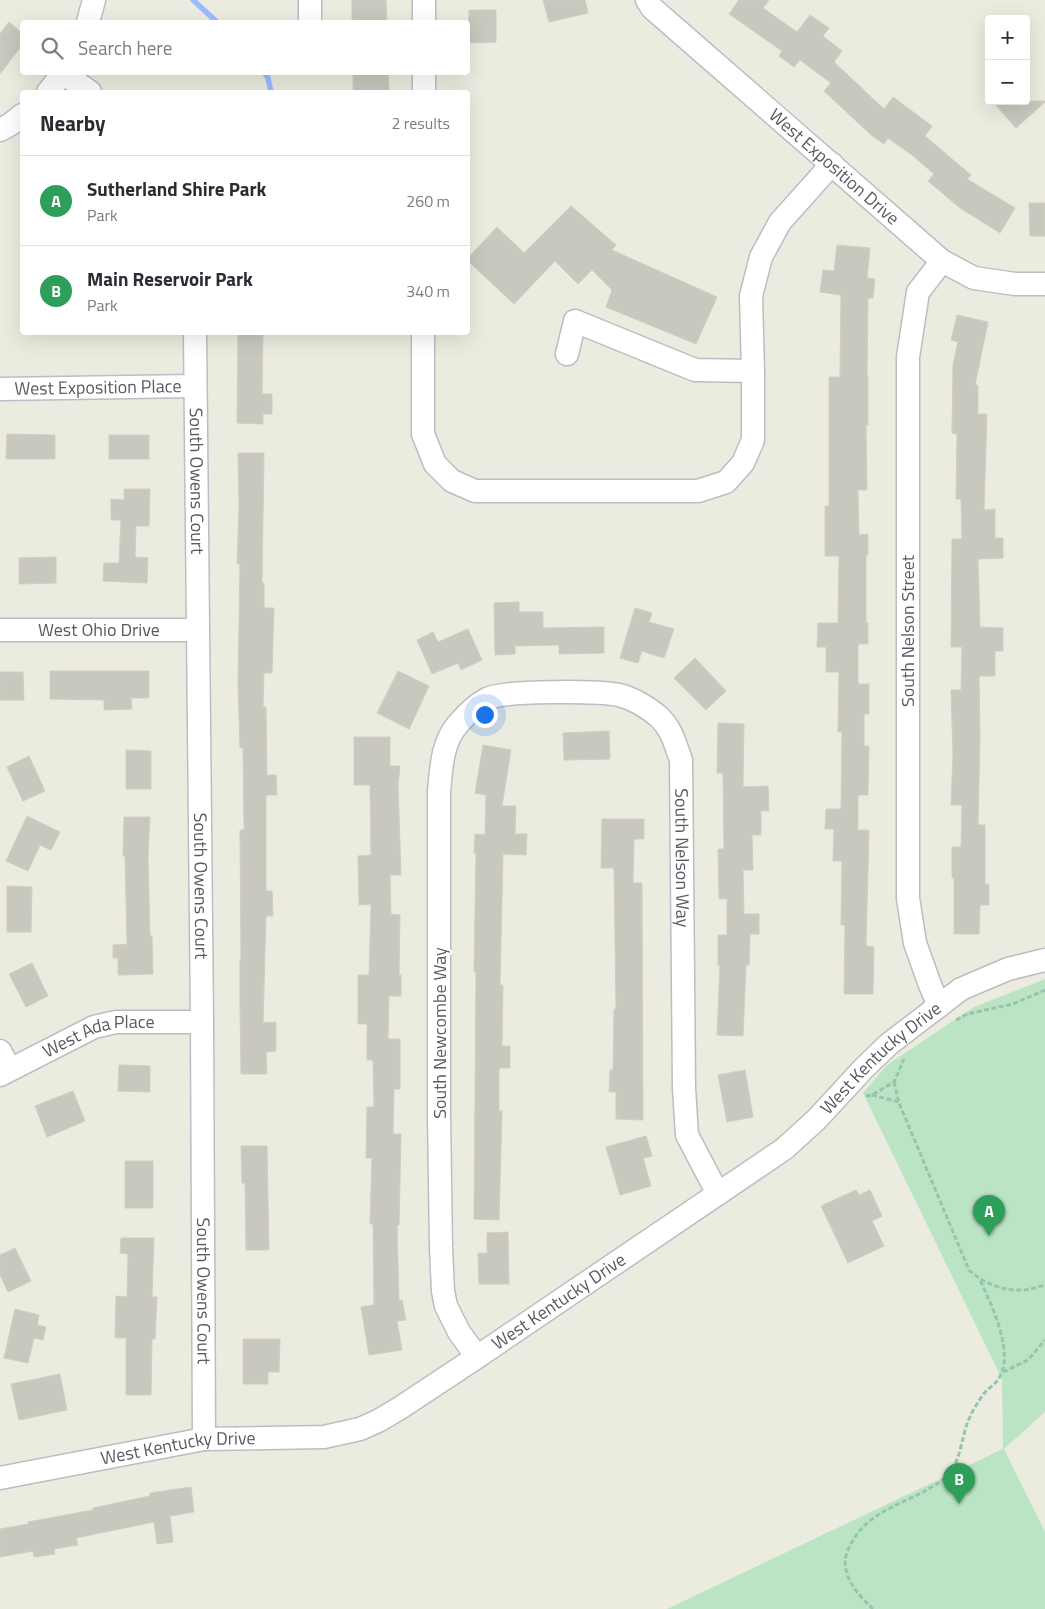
<!DOCTYPE html>
<meta charset="utf-8">
<style>
body{margin:0;font-family:"Titillium Web",sans-serif;background:#f2f2f3;color:#2b2b33}
.controls{position:absolute;right:15px;top:15px;display:grid;overflow:hidden;border-radius:5px;box-shadow:0 5px 20px #0002}
.controls button{width:45px;height:45px;display:grid;place-items:center;padding:0;border:0;border-bottom:1px solid #e1e1e2;background:#fff;color:#2b2b33;font:25px sans-serif}
.you{position:absolute;left:484px;top:714px;width:18px;height:18px;margin:-12px;border:4px solid #fff;border-radius:50%;background:#1a73e8;box-shadow:0 0 0 8px #1a73e833}
.badge{display:grid;place-items:center;width:32px;height:32px;border-radius:50%;background:#0f766e;color:#fff;font-size:16px;font-weight:700}
.pin{position:absolute;translate:-50% -41px;filter:drop-shadow(0 1px 2px #0008)}
.pin::after{content:'';position:absolute;top:26px;width:18px;height:15px;background:inherit;clip-path:polygon(0 0,100% 0,50% 100%)}
.list{margin:0;padding:0;list-style:none}
h2{display:flex;justify-content:space-between;align-items:center;height:65px;margin:0;padding:0 20px;font-size:21px}
h2 small{font-size:16px;font-weight:400;color:#7c7c81}
.list li{display:grid;grid-template-columns:32px 1fr auto;gap:15px;align-items:center;box-sizing:border-box;height:90px;padding:0 20px;border-top:1px solid #e1e1e2}
.list b{display:block;font-size:19px;white-space:nowrap}
.list p{margin:0;font-size:16px;white-space:nowrap;color:#7c7c81}
.list em{font-size:16px;font-style:normal;color:#7c7c81}
.icon{flex:none;width:28px;height:28px;fill:none;stroke:currentColor;stroke-width:2;stroke-linecap:round;stroke-linejoin:round}
.map{position:relative;flex:none;width:1045px;height:1609px;overflow:hidden}
.search{position:absolute;background:#fff;box-shadow:0 5px 20px #0002;left:20px;top:20px;width:450px;height:55px;display:flex;align-items:center;gap:12px;box-sizing:border-box;padding:0 18px;border-radius:5px;color:#7c7c81;font-size:19px}
.panel{position:absolute;background:#fff;box-shadow:0 5px 20px #0002;left:20px;top:90px;width:450px;height:245px;border-radius:5px}
.map>svg:first-child{display:block}
.green{fill:#bbe4c5}
.lines{fill:none;stroke-linecap:round;stroke-linejoin:round}
.stream{stroke:#9cbbff;stroke-width:5.5}
.building{fill:#c8c8bf;stroke:#d0cfbe}
.minor-casing{stroke:#bcbdc4;stroke-width:25}
.path{stroke:#94c5ae;stroke-width:3;stroke-dasharray:5 2.5;stroke-linecap:butt}
.minor{stroke:#fff;stroke-width:22}
.labels{text-anchor:middle;stroke-width:4;stroke-linejoin:round;paint-order:stroke}
.street-label{font-size:18px;fill:#585a61;stroke:#fff}
</style>
<div class="map">
<svg width="1045" height="1609" viewBox="0 0 1045 1609">
<rect width="100%" height="100%" fill="#ebecdf"/>
<path class="green" d="M1045,979v433l-41,37 41,83v77h-378l336,-160 -1,-70 -139,-286 24,-28 87,-58z"/>
<g class="lines">
<g class="stream">
<path d="M193,0l24,22"/>
<path d="M264,72l4,6 3,14"/>
</g>
</g>
<g class="building">
<path d="M352,0h34l1,22h-35z"/>
<path d="M543,0h42l3,13 -39,9z"/>
<path d="M739,0h30l-6,8 34,24 13,-17 19,13 -6,8 19,15 -8,11 50,47 9,-12 39,29 -7,10 46,39 -4,4 48,29 -15,25 -40,-25 -32,-27 6,-7 -22,-19 -24,-17 -4,6 -13,-9 -47,-44 7,-8 -31,-23 -6,7 -15,-11 3,-5 -53,-37z"/>
<path d="M469,10h27v32l-28,1z"/>
<path d="M9,22l13,11v12l-22,29v-40z"/>
<path d="M353,72h35l1,19 -36,-1z"/>
<path d="M992,101h53v1l-29,26z"/>
<path d="M1029,203h16v33h-15z"/>
<path d="M571,206l45,39 -4,5 105,47 -21,47 -90,-37 6,-17 -20,-20 -14,14 -23,-23 -41,43 -46,-43v-3l29,-31 27,26z"/>
<path d="M837,245l33,3 -3,30 8,1 -2,19h-5l-1,79h1v48h-2l1,65h-9l1,45 9,-1v21h-2v68h2v21h-10v40h11v30h-5v32h5l-1,49h-10v35h11l-3,116 8,1 -1,47h-29l1,-69h-4l1,-64h-9l1,-32h-9l1,-20h15l1,-77h-4l1,-60h-13v-25h-9l1,-24h20l1,-67h-14v-50h4v-129h11l1,-82 -21,-3 3,-22 11,1z"/>
<path d="M957,315l31,7 -13,63h3v29h9l-3,96 11,-1v29h8v20l-25,1 2,68 23,1v23h-8v25h-16l1,62 -2,87h7v59h4v21h-9l-1,29h-25v-56h-2v-31h9l1,-42h-11l2,-50 -2,-65h10l1,-43h-11l1,-108h10l-1,-40h-5l1,-65 -5,-1 1,-69 5,-22 -7,-2z"/>
<path d="M238,332h25l-1,62h10v20h-9v10l-26,-1z"/>
<path d="M7,434l48,1v24h-49z"/>
<rect x="109" y="435" width="40" height="24"/>
<path d="M238,453h26l-2,130h2v25h10l-2,65h-8l-1,34h3l1,68h9l1,20h-11v96h6l1,25h-7l-3,107 13,-1v29l-10,1 1,22h-26l-1,-69v-46h1l-1,-129h4l-1,-82h-3l-2,-65 2,-119h-3l2,-57z"/>
<path d="M124,489h26l-1,37h-13l-1,31 13,1 -1,25 -44,-2 1,-18h15l2,-43h-10v-21l13,1z"/>
<path d="M56,557v26l-37,1v-26z"/>
<path d="M519,602v10h24v16l61,-1v26l-45,1v-9l-44,1v8l-20,1 -1,-52z"/>
<path d="M635,608l17,5 -3,9 25,7 -10,29 -22,-7 -4,12 -18,-5z"/>
<path d="M468,629l14,31 -21,10 -3,-7 -26,11 -15,-34 16,-8 5,10z"/>
<path d="M695,658l31,33 -20,19 -32,-32z"/>
<path d="M50,671h99v27h-18l1,11 -28,1v-10l-54,-1z"/>
<path d="M398,671l31,15 -20,43 -32,-16z"/>
<path d="M0,672h23l1,28h-24z"/>
<path d="M718,723l26,1 -1,63 25,-1 1,25h-8v24h-9l1,35h-10l1,44h15v20h-9l-1,31h-3l-3,71 -26,-1 3,-70h-2v-30h9v-36h-8l-1,-50h6l-1,-76h-6z"/>
<path d="M609,731l1,28 -46,1 -1,-27z"/>
<path d="M354,737h36v29h10l-2,19 3,90h-11l1,39 9,1 -1,60h2v21h-12l-1,43h12v50h-6l-1,45h8l-2,91h-2l2,76 3,-1 4,20 -9,1 5,29 -33,5 -8,-48 13,-2 -1,-81h-3l2,-66h-6l1,-51h7l-1,-47h-6v-36h-9v-49h11l2,-71 -12,1 -1,-49 13,-1 -1,-70h-16z"/>
<path d="M483,745l28,5 -9,56h14l-1,28h12l-1,21 -23,-1 -3,131h3l-1,61h8v22h-11v43h3l-3,109 -25,-1 2,-247h-2l2,-119h-2l1,-19 10,1 1,-40 -11,-2z"/>
<path d="M126,750l25,1v38h-25z"/>
<path d="M29,756l16,35 -22,10 -16,-34z"/>
<path d="M27,816l33,16 -9,18 -11,-5 -12,26 -22,-10z"/>
<path d="M124,817h26l-2,39 2,80h2l1,38 -35,1v-17h-5v-13l14,-1 -2,-88h-2z"/>
<path d="M602,819h42v20h-10l-1,44h9l1,237 -27,-1v-27h-7l1,-22h3l1,-61h2l-2,-141h-13z"/>
<path d="M7,886l25,1 -1,45h-24z"/>
<path d="M32,963l16,33 -22,11 -17,-33z"/>
<path d="M119,1065l31,1v26l-32,-1z"/>
<path d="M745,1070l8,47 -26,5 -9,-47z"/>
<path d="M73,1091l12,30 -38,16 -12,-31z"/>
<path d="M646,1136l6,20 -9,2 8,28 -31,9 -14,-48z"/>
<path d="M241,1146h26l2,104h-23l-1,-67h-3z"/>
<rect x="125" y="1161" width="28" height="47"/>
<path d="M856,1190l3,5 11,-5 12,26 -10,5 12,25 -36,17 -27,-57z"/>
<path d="M508,1232l1,52h-30l-1,-31h9v-20z"/>
<path d="M121,1238h33l-2,59h5l-2,42h-3l-1,56h-25v-57h-11l1,-42 11,1 1,-43 -8,-1z"/>
<path d="M15,1248l16,33 -23,11 -8,-17v-20z"/>
<path d="M15,1309l24,6 -2,10 9,2 -3,13 -9,-2 -6,25 -24,-5z"/>
<path d="M243,1339h37l-1,33h-11v12h-25z"/>
<path d="M60,1374l7,36 -48,10 -8,-36z"/>
<path d="M191,1487l3,25 -24,4 3,26 -16,2 -3,-22 -78,16 2,7 -24,4 1,5 -21,3 -1,-6 -33,6v-28l28,-5v-2l65,-12v-2l57,-12v-3z"/>
</g>
<g class="lines">
<defs>
<g id="minor">
<path d="M310,0v22"/>
<path id="s1" d="M647,0l5,8 290,253 32,17 41,6h30"/>
<path d="M88,22l6,-22"/>
<path d="M424,22v-22"/>
<path d="M63,73l27,19"/>
<path d="M48,92l16,-20"/>
<path d="M424,92v-20"/>
<path d="M0,130l11,-6 11,-9"/>
<path id="s2" d="M195,332l7,690 2,417"/>
<path d="M423,332v102l12,30 17,17 23,10h223l28,-9 17,-19 10,-23v-69l-2,-75 10,-39 19,-35 52,-58"/>
<path d="M567,354l8,-33 120,49 58,1"/>
<path id="s3" d="M0,389l194,-3"/>
<path id="s4" d="M0,630h197"/>
<path d="M939,1006l-9,-21 -15,-42 -7,-45v-541l10,-65 24,-31"/>
<path d="M0,1051l10,18"/>
<path id="s5" d="M0,1075l94,-48 22,-5h86"/>
<path id="s6" d="M477,1357l-18,-25 -13,-26 -3,-15 -2,-43 -2,-133v-323c2,-23 3,-50 19,-68 7,-8 19,-20 29,-25 17,-9 111,-8 132,-4 13,3 30,13 40,22 13,12 16,27 22,43l3,328 3,47 31,59"/>
<path id="s7" d="M0,1478l204,-39 120,-2 36,-8 18,-8 22,-13 77,-51 307,-208 32,-29 48,-52 25,-24 72,-55 47,-20 37,-9"/>
</g>
</defs>
<use href="#minor" class="minor-casing"/>
<g class="path">
<path d="M956,1020l11,-6 46,-10 32,-14"/>
<path d="M894,1082l5,21 70,167c14,13 33,21 52,20 8,0 16,-3 24,-5"/>
<path d="M872,1095l27,7"/>
<path d="M866,1096l6,-1 22,-13 10,-23"/>
<path d="M1003,1372l25,-12 17,-20"/>
<path d="M873,1609c-16,-15 -35,-36 -25,-59 19,-45 65,-45 98,-73 14,-13 15,-36 21,-53 4,-11 11,-23 19,-33 3,-3 8,-6 11,-10 20,-25 -6,-77 -17,-101"/>
</g>
<use href="#minor" class="minor"/>
</g>
<g class="labels">
<g class="street-label">
<text dy="6" stroke="none"><textPath href="#s1" startOffset="251">West Exposition Drive</textPath></text>
<text dy="6" stroke="none"><textPath href="#s3" startOffset="98">West Exposition Place</textPath></text>
<text dy="6" stroke="none"><textPath href="#s2" startOffset="149">South Owens Court</textPath></text>
<text dy="6" stroke="none"><textPath href="#s4" startOffset="99">West Ohio Drive</textPath></text>
<text transform="translate(908 631) rotate(-90)" y="6">South Nelson Street</text>
<text dy="6" stroke="none"><textPath href="#s6" startOffset="1010">South Nelson Way</textPath></text>
<text dy="6" stroke="none"><textPath href="#s2" startOffset="554">South Owens Court</textPath></text>
<text transform="translate(440 1033) rotate(-90)" y="6">South Newcombe Way</text>
<text dy="6" stroke="none"><textPath href="#s5" startOffset="108">West Ada Place</textPath></text>
<text dy="6" stroke="none"><textPath href="#s7" startOffset="1006">West Kentucky Drive</textPath></text>
<text dy="6" stroke="none"><textPath href="#s2" startOffset="959">South Owens Court</textPath></text>
<text dy="6" stroke="none"><textPath href="#s7" startOffset="601">West Kentucky Drive</textPath></text>
<text dy="6" stroke="none"><textPath href="#s7" startOffset="181">West Kentucky Drive</textPath></text>
</g>
</g>
</svg>
<div class="controls">
<button>+</button>
<button>−</button>
</div>
<div class="you"></div>
<div class="pin badge" style="left:989px;top:1236px;background:#2e9e5b">A</div>
<div class="pin badge" style="left:959px;top:1504px;background:#2e9e5b">B</div>
<div class="search"><svg class="icon" aria-label="search" viewBox="0 0 24 24"><circle cx="10" cy="10" r="6"/><path d="M15 15l6 6"/></svg>Search here</div>
<section class="panel">
<h2>Nearby<small>2 results</small></h2>
<ul class="list">
<li><span class="badge" style="background:#2e9e5b">A</span><div><b>Sutherland Shire Park</b><p>Park</p></div><em>260 m</em></li>
<li><span class="badge" style="background:#2e9e5b">B</span><div><b>Main Reservoir Park</b><p>Park</p></div><em>340 m</em></li>
</ul>
</section>
</div>
